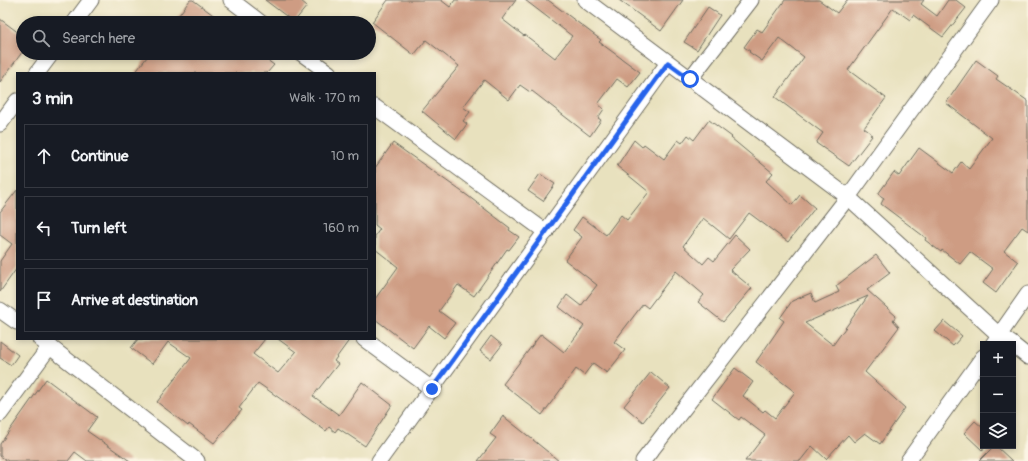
<!DOCTYPE html>
<meta charset="utf-8">
<style>
body{margin:0;font-family:Pangolin,sans-serif;background:#242831;color:#f1f3f6}
.controls{position:absolute;right:12px;bottom:12px;display:grid;overflow:hidden;border-radius:0px;box-shadow:0 2px 6px #0003}
.controls button{width:36px;height:36px;display:grid;place-items:center;padding:0;border:0;border-bottom:1px solid #363941;background:#171b24;color:#f1f3f6;font:20px sans-serif}
.stop{position:absolute;width:12px;height:12px;margin:-9px;border:3px solid #2563eb;border-radius:50%;background:#fff}
.stop.end{background:#2563eb;border-color:#fff;box-shadow:0 1px 4px #0008}
.list{margin:0;padding:0;list-style:none}
h2{display:flex;justify-content:space-between;align-items:center;height:52px;margin:0;padding:0 16px;font-size:17px}
h2 small{font-size:13px;font-weight:400;color:#9ea1a6}
.list li{display:grid;grid-template-columns:26px 1fr auto;gap:12px;align-items:center;box-sizing:border-box;height:64px;margin:0 8px 8px;padding:0 8px;border:1px solid #363941;border-radius:0px}
.list b{display:block;font-size:15px;white-space:nowrap}
.list em{font-size:13px;font-style:normal;color:#9ea1a6}
.icon{flex:none;width:22px;height:22px;fill:none;stroke:currentColor;stroke-width:2;stroke-linecap:round;stroke-linejoin:round}
.map{position:relative;flex:none;width:1028px;height:461px;overflow:hidden}
.search{position:absolute;background:#171b24;box-shadow:0 2px 6px #0003;left:16px;top:16px;width:360px;height:44px;display:flex;align-items:center;gap:10px;box-sizing:border-box;padding:0 14px;border-radius:22px;color:#9ea1a6;font-size:15px}
.panel{position:absolute;background:#171b24;box-shadow:0 2px 6px #0003;left:16px;top:72px;width:360px;height:268px;border-radius:0px}
.map>svg:first-child{display:block}
.building{fill:#ce9c83;fill-rule:evenodd}
.lines{fill:none;stroke-linecap:round;stroke-linejoin:round}
.street-casing{stroke:#6d6b5e;stroke-width:17}
.street{stroke:#fff;stroke-width:15}
.route{stroke:#2563eb;stroke-width:5}
</style>
<div class="map">
<svg width="1028" height="461" viewBox="0 0 1028 461">
<rect width="100%" height="100%" fill="#fcf5e5"/>
<filter id="ink" filterUnits="userSpaceOnUse"><feTurbulence type="fractalNoise" baseFrequency=".025" numOctaves="2"/><feDisplacementMap in="SourceGraphic" scale="8" xChannelSelector="R" yChannelSelector="G"/><feConvolveMatrix kernelMatrix="1 2 1 2 8 2 1 2 1" color-interpolation-filters="sRGB"/></filter>
<filter id="wash" filterUnits="userSpaceOnUse"><feTurbulence type="fractalNoise" baseFrequency=".012" numOctaves="4" result="noise"/><feDisplacementMap in="SourceGraphic" scale="16" xChannelSelector="R" yChannelSelector="G"/><feGaussianBlur stdDeviation="0.9" result="paint"/><feColorMatrix in="noise" values="0 0 0 0 0 0 0 0 0 0 0 0 0 0 0 0 0 1.4 0 .05"/><feComposite in="paint" operator="in"/></filter>
<g filter="url(#wash)">
<rect width="100%" height="100%" fill="#e8e1be"/>
<g id="blocks">
<g class="building">
<path d="M190,0h3l31,23h-51z"/>
<path d="M265,0h35l7,6 -13,16z"/>
<path d="M388,0h53l9,7 5,-7h61l-14,19 22,17 1,-1 30,23 17,-22 -47,-36h23l53,40 -2,2 41,30 -12,15 -11,-8 -19,25 6,5 -6,9 3,2 -11,16 -58,-45 -2,1 -10,-7 -11,15 -25,-20 -21,27 7,5 -7,9 4,3 -11,15 -34,-28 37,-45 -33,-26 -12,15 -42,-33z"/>
<path d="M619,0h64l-22,31z"/>
<path d="M785,0h34l18,13 10,-13h77l-3,4 16,12 11,-16h8l10,8 -23,29 -30,-22 -3,5 -17,-12 -45,62 38,28 -22,30 8,6 -2,1 2,1 -23,30 -33,-23 7,-10 -48,-36 29,-40 -25,-19 -17,23 -13,-9 1,-1 -6,-4 13,-18 5,3z"/>
<path d="M708,7l12,8 -23,35 -13,-8z"/>
<path d="M0,19l23,17v15l-23,31z"/>
<path d="M150,53h122l-5,7 7,5 -7,8h-132z"/>
<path d="M976,60l22,16 -2,3 32,22v130l-6,-4 -18,24 14,11 -22,31 -13,-10 10,-14 -23,-17 -10,12 -18,-14 -1,2 -16,-12 1,-2 -45,-34 3,-6 -6,-4 16,-22 5,4 20,-28 34,25 8,-11 8,7 23,-31 -46,-35z"/>
<path d="M709,120l23,17 -1,1 42,35 -7,8 26,24 8,-10 15,13 -27,34 -39,-29 -20,26 -26,-21 -20,28 20,18 6,-7 5,4 21,-26 15,14 -20,21 22,18 -29,34 -25,-20 6,-7 -28,-24 -28,37 -5,-4 -29,38 11,8 -18,23 -14,-10 -9,12 -8,-6 -34,46 -39,-31 38,-50 23,18 20,-26 -25,-19 8,-12 14,11 16,-21 -32,-25 17,-23 -9,-7 9,-13 24,18 15,-20 6,5 22,-28 -32,-26 17,-26 8,7 2,-3 20,15 14,-19 4,3 6,-8 6,5z"/>
<path d="M393,143l75,53 42,32 -1,2 10,7 -10,13 -2,-1 -33,47 -16,-11 -19,26 16,12 -11,15 -15,-12 -16,22 -38,-29v-20l23,-32 -23,-18v-13l5,-7 -5,-4v-57z"/>
<path d="M540,174l15,10 -12,17 -15,-10z"/>
<path d="M17,190v78l-17,24v-31l12,-17 -12,-9v-23z"/>
<path d="M876,255l14,18 -23,17 29,26 -3,4 6,7 -34,45 40,36 -25,36 -15,-11 -11,9 -6,-7 -22,24 -14,-13 -12,15h-55l20,-26 -24,-18 -2,3 -27,-21 23,-31 18,14 -10,14 20,16 2,-2 10,8 20,-26 -39,-30 28,-41 -4,-3 12,-17 19,-8 4,10 24,-11 -3,-6zM868,296l-35,49 -28,-22z"/>
<path d="M944,321l18,15 -9,10 -18,-15z"/>
<path d="M491,336l11,9 -11,14 -11,-8z"/>
<path d="M138,339h127l-12,15 25,19 18,-21 -18,-13h72l-16,22 4,3 -25,32 26,19 23,-33 30,23 -27,41 -27,-18 -3,4 -6,-5 -3,4 -68,-48 -19,25 3,2 -28,33 -25,-19 -1,2 -31,-24 34,-44 -23,-16 -16,22 -21,-16z"/>
<path d="M0,341l18,14 -7,10 -11,-7z"/>
<path d="M651,372l19,16 -27,34 -19,-16z"/>
<path d="M46,379l51,38 -10,14 43,30h-43l-12,-9 -7,9h-60l-8,-5v-12z"/>
<path d="M503,416l24,19 32,26h-81l18,-23 -6,-4z"/>
<path d="M975,421l8,7v23l-19,-18z"/>
<path d="M994,446h2l16,15h-33z"/>
</g>
</g>
</g>
<g filter="url(#ink)">
<use href="#blocks" fill-opacity="0" stroke="#6d6b5e" stroke-width="1"/>
<g class="lines">
<defs>
<g id="street">
<path d="M231,0l30,23"/>
<path d="M585,0l263,197 151,138 13,9"/>
<path d="M74,23l17,-23"/>
<path d="M301,53l28,20"/>
<path d="M37,73l15,-20"/>
<path d="M690,79l61,-79"/>
<path d="M375,107l171,125"/>
<path d="M0,124l17,-23"/>
<path d="M0,310l17,12"/>
<path d="M40,339l157,122"/>
<path d="M364,339l68,50"/>
<path d="M993,344l35,-50"/>
<path d="M1013,345l15,12"/>
<path d="M0,414l50,-68"/>
<path d="M379,461l289,-398"/>
<path d="M643,461l205,-264 143,-197"/>
<path d="M908,461l75,-104"/>
</g>
</defs>
<use href="#street" class="street-casing"/>
<use href="#street" class="street"/>
</g>
</g>
<g class="lines" filter="url(#ink)">
<path class="route" d="M432,389l236,-326 22,16"/>
</g>
</svg>
<div class="controls">
<button>+</button>
<button>−</button>
<button><svg class="icon" aria-label="layers" viewBox="0 0 24 24"><path d="M12 4l9 5-9 5-9-5zM3 14l9 5 9-5"/></svg></button>
</div>
<div class="stop" style="left:690px;top:79px"></div>
<div class="stop end" style="left:432px;top:389px"></div>
<div class="search"><svg class="icon" aria-label="search" viewBox="0 0 24 24"><circle cx="10" cy="10" r="6"/><path d="M15 15l6 6"/></svg>Search here</div>
<section class="panel">
<h2>3 min<small>Walk · 170 m</small></h2>
<ul class="list">
<li><svg class="icon" aria-label="ahead" viewBox="0 0 24 24"><path d="M12 20V5M6 11l6-6 6 6"/></svg><div><b>Continue</b></div><em>10 m</em></li>
<li><svg class="icon" aria-label="left" viewBox="0 0 24 24"><path d="M17 20v-9H6M10 6l-5 5 5 5"/></svg><div><b>Turn left</b></div><em>160 m</em></li>
<li><svg class="icon" aria-label="arrive" viewBox="0 0 24 24"><path d="M6 21V4h12l-3 4 3 4H6"/></svg><div><b>Arrive at destination</b></div></li>
</ul>
</section>
</div>
